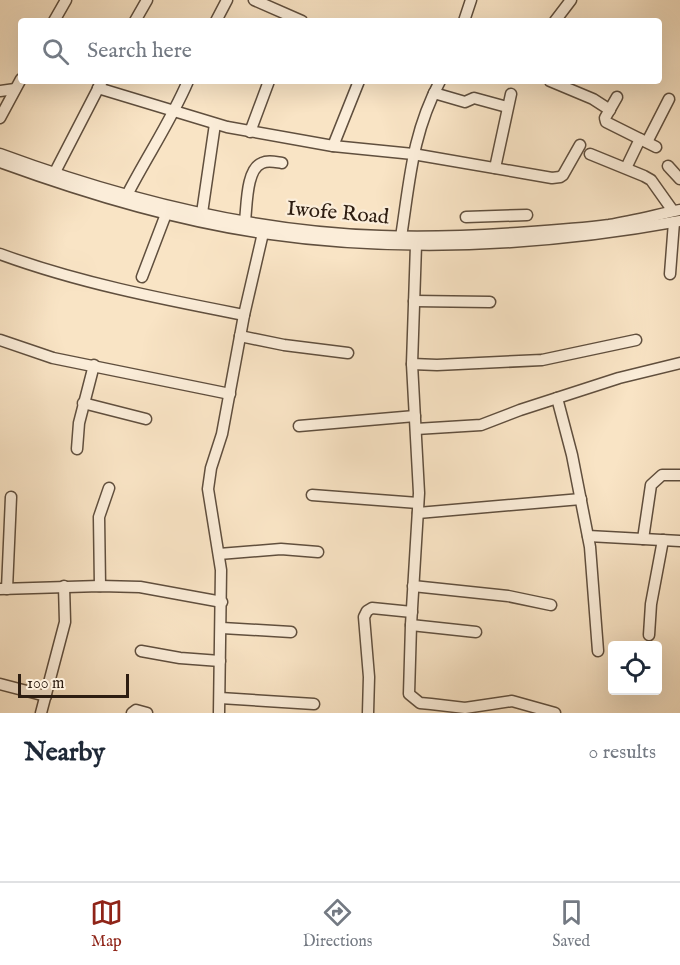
<!DOCTYPE html>
<style>
body{margin:0;font-family:"IM FELL English",serif;background:#f6f6f7;color:#1f2937}
.controls{position:absolute;right:18px;bottom:18px;display:grid;overflow:hidden;border-radius:6px;box-shadow:0 6px 24px #0002}
.controls button{width:54px;height:54px;display:grid;place-items:center;padding:0;border:0;border-bottom:2px solid #e0e1e3;background:#fff;color:#1f2937;font:30px sans-serif}
.scale{position:absolute;left:18px;bottom:15px;width:111px;box-sizing:border-box;padding-left:6px;border:3px solid #2d1d11;border-top:0;font-size:16px;line-height:21px;white-space:nowrap;color:#2d1d11;-webkit-text-stroke:4px #fbedd9;paint-order:stroke}
.list{margin:0;padding:0;list-style:none}
h2{display:flex;justify-content:space-between;align-items:center;height:78px;margin:0;padding:0 24px;font-size:26px}
h2 small{font-size:20px;font-weight:400;color:#747a83}
.icon{flex:none;width:33px;height:33px;fill:none;stroke:currentColor;stroke-width:2;stroke-linecap:round;stroke-linejoin:round}
.map{position:relative;flex:none;width:680px;height:713px;overflow:hidden}
.search{position:absolute;background:#fff;box-shadow:0 6px 24px #0002;left:18px;right:18px;top:18px;height:66px;display:flex;align-items:center;gap:15px;box-sizing:border-box;padding:0 21px;border-radius:6px;color:#747a83;font-size:22px}
.sheet{height:168px;background:#fff}
nav{display:flex;justify-content:space-around;align-items:center;box-sizing:border-box;height:84px;border-top:2px solid #e0e1e3;background:#fff;font-size:16px;color:#747a83}
nav a{display:grid;justify-items:center;gap:3px}
nav .on{color:#8f2418}
.map>svg:first-child{display:block}
.lines{fill:none;stroke-linecap:round;stroke-linejoin:round}
.minor-casing{stroke:#604f3e;stroke-width:13}
.minor{stroke:#fbedd9;stroke-width:10}
.labels{text-anchor:middle;stroke-width:4.5;stroke-linejoin:round;paint-order:stroke}
.street-label{font-size:21px;fill:#2d1d11;stroke:#fbedd9}
</style>
<div class="map">
<svg width="680" height="713" viewBox="0 0 680 713">
<rect width="100%" height="100%" fill="#f9e4c5"/>
<filter id="stains"><feTurbulence type="fractalNoise" baseFrequency=".00333" numOctaves="4"/><feColorMatrix values="0 0 0 0 .2 0 0 0 0 .09 0 0 0 0 .02 0 0 0 .5 -.17"/></filter>
<radialGradient id="worn" r=".72"><stop offset=".6" stop-color="#630" stop-opacity="0"/><stop offset="1" stop-color="#630" stop-opacity=".3"/></radialGradient>
<g class="lines">
<defs>
<g id="minor">
<path d="M254,0l48,21"/>
<path d="M54,21l12,-21"/>
<path d="M135,21l12,-21"/>
<path d="M216,21l11,-21"/>
<path d="M464,21l7,-21"/>
<path d="M555,21l16,-21"/>
<path d="M550,81l43,18 17,11"/>
<path d="M98,88l129,39 106,19 80,8 139,24 8,-1 3,-2 17,-30"/>
<path d="M0,91l15,-2"/>
<path d="M434,93l31,9 9,-4 33,9"/>
<path d="M617,97l-12,21 1,4 50,25"/>
<path d="M0,118l21,-39"/>
<path d="M250,132l19,-51"/>
<path d="M647,142l22,-43"/>
<path d="M333,146l26,-65"/>
<path d="M0,154c122,45 251,78 381,82 46,2 91,0 137,-3 30,-2 61,-4 91,-8 24,-4 47,-10 71,-15"/>
<path d="M590,154l54,22 7,4 22,31"/>
<path d="M0,162c85,31 173,58 263,71 139,20 280,13 417,-12"/>
<path d="M668,166l12,13"/>
<path d="M495,168l16,-74"/>
<path d="M626,168l14,-29"/>
<path d="M54,174l48,-93"/>
<path d="M127,195c20,-39 44,-74 61,-114"/>
<path d="M202,213l13,-89"/>
<path d="M466,217l61,-2"/>
<path d="M245,221c2,-15 1,-52 17,-58 6,-3 13,-1 20,0"/>
<path d="M401,237c9,-58 11,-103 39,-156"/>
<path d="M416,245l-4,119 7,129 -8,132 -2,69 11,9 11,1 34,4 47,-7 43,12"/>
<path d="M0,254c79,29 162,45 244,61"/>
<path d="M670,274l4,-52"/>
<path d="M142,277l24,-63"/>
<path d="M414,301l76,1"/>
<path d="M240,336l44,9 64,8"/>
<path d="M0,340l53,18 177,36"/>
<path d="M412,364l25,1 105,-5 94,-20"/>
<path d="M557,398l15,57 18,92 8,104"/>
<path d="M83,403l63,16"/>
<path d="M299,426l116,-10"/>
<path d="M416,429l65,-4 39,-15 99,-32 61,-15"/>
<path d="M77,449l2,-26 15,-58"/>
<path d="M312,495l106,8"/>
<path d="M418,513l163,-14"/>
<path d="M588,536l92,5"/>
<path d="M643,539l8,-54 11,-10h18"/>
<path d="M219,554l62,-5 37,3"/>
<path d="M100,586l-1,-69 10,-29"/>
<path d="M413,586l95,10 43,9"/>
<path d="M0,589l100,-3 40,1 82,15"/>
<path d="M7,589l4,-92"/>
<path d="M411,625l65,7"/>
<path d="M222,628l69,4"/>
<path d="M649,635l2,-31 12,-64"/>
<path d="M141,651l39,7 40,3"/>
<path d="M0,684l46,12"/>
<path d="M220,698l94,6"/>
<path d="M41,713l24,-91 -1,-36"/>
<path d="M132,713l4,-3 11,3"/>
<path d="M219,713l2,-143 -13,-81 3,-21 11,-34 22,-119 19,-82"/>
<path d="M368,713l1,-36 -5,-60 3,-6 5,-3 40,4"/>
</g>
</defs>
<use href="#minor" class="minor-casing"/>
<use href="#minor" class="minor"/>
</g>
<g class="labels">
<g class="street-label">
<text transform="translate(338 212) rotate(5)" y="7">Iwofe Road</text>
</g>
</g>
<rect width="100%" height="100%" filter="url(#stains)"/>
<rect width="100%" height="100%" fill="url(#worn)"/>
</svg>
<div class="controls">
<button><svg class="icon" aria-label="locate" viewBox="0 0 24 24"><circle cx="12" cy="12" r="6"/><path d="M12 2v4M12 18v4M2 12h4M18 12h4"/></svg></button>
</div>
<div class="scale">100 m</div>
<div class="search"><svg class="icon" aria-label="search" viewBox="0 0 24 24"><circle cx="10" cy="10" r="6"/><path d="M15 15l6 6"/></svg>Search here</div>
</div>
<section class="sheet">
<h2>Nearby<small>0 results</small></h2>
<ul class="list">
</ul>
</section>
<nav>
<a class="on"><svg class="icon" aria-label="map" viewBox="0 0 24 24"><path d="M3 6l6-2 6 2 6-2v14l-6 2-6-2-6 2zM9 4v14M15 6v14"/></svg>Map</a>
<a><svg class="icon" aria-label="directions" viewBox="0 0 24 24"><path d="M12 3l9 9-9 9-9-9zM9 14v-3h6M13 9l2 2-2 2"/></svg>Directions</a>
<a><svg class="icon" aria-label="saved" viewBox="0 0 24 24"><path d="M7 4h10v16l-5-4-5 4z"/></svg>Saved</a>
</nav>
